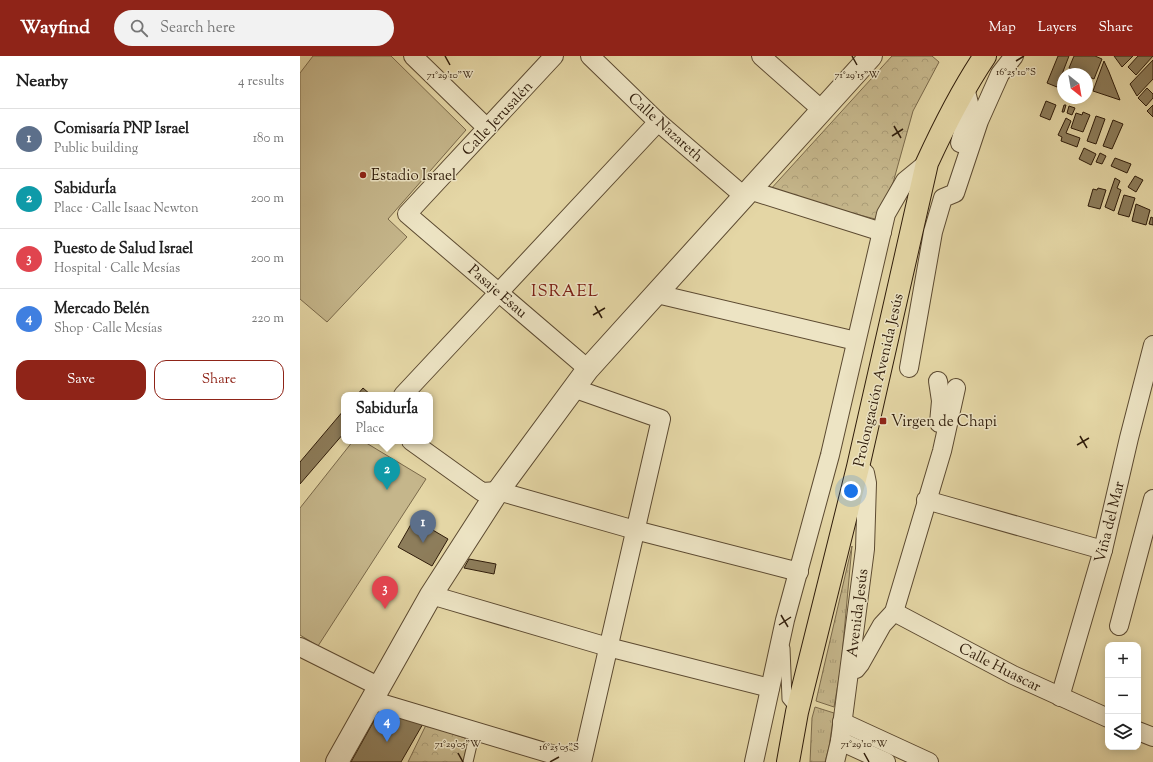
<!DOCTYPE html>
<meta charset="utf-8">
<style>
body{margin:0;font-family:"Sorts Mill Goudy",serif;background:#f2f2f2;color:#222}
.controls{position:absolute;right:12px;bottom:12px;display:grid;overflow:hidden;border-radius:8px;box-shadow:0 2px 10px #0003}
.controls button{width:36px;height:36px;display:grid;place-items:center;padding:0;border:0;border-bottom:1px solid #e0e0e0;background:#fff;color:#222;font:20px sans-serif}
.compass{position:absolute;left:757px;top:12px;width:36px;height:36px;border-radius:50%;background:#fff;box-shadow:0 2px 10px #0003;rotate:149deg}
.you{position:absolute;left:551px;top:435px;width:14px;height:14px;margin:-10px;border:3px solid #fff;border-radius:50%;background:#1a73e8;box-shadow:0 0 0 6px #1a73e833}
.badge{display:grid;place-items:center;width:26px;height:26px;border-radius:50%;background:#8f2418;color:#fff;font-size:13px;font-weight:700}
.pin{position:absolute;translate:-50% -33px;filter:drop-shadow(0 1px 2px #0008)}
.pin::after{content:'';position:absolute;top:21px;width:14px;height:12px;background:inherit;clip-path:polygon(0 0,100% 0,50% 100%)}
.popup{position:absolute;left:41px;top:336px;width:92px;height:52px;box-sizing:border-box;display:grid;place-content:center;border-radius:8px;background:#fff;filter:drop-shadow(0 1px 3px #0005);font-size:13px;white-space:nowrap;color:#767676}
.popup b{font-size:15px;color:#222}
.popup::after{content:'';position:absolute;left:50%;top:100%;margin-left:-8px;border:8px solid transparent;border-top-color:#fff}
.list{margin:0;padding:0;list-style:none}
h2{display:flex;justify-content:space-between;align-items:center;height:52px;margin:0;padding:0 16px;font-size:17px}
h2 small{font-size:13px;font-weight:400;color:#767676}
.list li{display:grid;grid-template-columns:26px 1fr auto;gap:12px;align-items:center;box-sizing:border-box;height:60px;padding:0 16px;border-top:1px solid #e0e0e0}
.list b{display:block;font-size:15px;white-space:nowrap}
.list p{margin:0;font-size:13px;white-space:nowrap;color:#767676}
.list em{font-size:13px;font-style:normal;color:#767676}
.actions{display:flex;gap:8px;padding:12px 16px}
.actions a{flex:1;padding:9px 0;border:1px solid #8f2418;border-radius:12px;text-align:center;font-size:14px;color:#8f2418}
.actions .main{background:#8f2418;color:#fff}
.icon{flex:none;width:22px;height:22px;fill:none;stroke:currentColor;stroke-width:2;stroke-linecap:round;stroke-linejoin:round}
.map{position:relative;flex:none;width:853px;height:706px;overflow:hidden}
header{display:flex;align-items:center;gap:24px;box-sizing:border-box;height:56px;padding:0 20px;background:#8f2418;color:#fff}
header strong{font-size:19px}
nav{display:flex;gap:22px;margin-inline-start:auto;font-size:14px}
.search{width:280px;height:36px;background:#f2f2f2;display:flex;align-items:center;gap:10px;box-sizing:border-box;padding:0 14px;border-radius:22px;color:#767676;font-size:15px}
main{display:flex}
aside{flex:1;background:#fff}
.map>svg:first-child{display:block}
.grass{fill:url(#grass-tufts);stroke:#7a694a}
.park{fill:url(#park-crowns);stroke:#7a694a}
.pitch{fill:#c5b68b;stroke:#7a694a}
.building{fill:#8d7d5b;stroke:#2f1c0a}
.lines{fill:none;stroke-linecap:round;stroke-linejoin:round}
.service-casing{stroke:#5c4a31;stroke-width:11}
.minor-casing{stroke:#5c4a31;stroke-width:20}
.tertiary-casing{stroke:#5c4a31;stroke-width:24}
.primary-casing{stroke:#2f1c0a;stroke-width:24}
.service{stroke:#ede4c4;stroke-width:9}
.minor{stroke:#ede4c4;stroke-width:18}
.tertiary{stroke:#ede4c4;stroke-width:22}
.primary{stroke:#e4d6a5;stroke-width:22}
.ticks{fill:none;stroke:#2f1c0a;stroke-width:1.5}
.poi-dot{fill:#8f2418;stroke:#ede4c4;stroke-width:1.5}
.labels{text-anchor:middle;stroke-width:3;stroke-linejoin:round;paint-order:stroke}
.street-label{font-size:15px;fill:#2f1c0a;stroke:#ede4c4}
.poi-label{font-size:15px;fill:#2f1c0a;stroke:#ede4c4;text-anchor:start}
.quarter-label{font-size:17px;letter-spacing:1px;fill:#7a1f14;stroke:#ede4c4}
.ticks-label{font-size:10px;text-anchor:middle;fill:#2f1c0a;stroke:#ede4c4;stroke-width:3;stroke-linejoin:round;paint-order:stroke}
</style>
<header>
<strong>Wayfind</strong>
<div class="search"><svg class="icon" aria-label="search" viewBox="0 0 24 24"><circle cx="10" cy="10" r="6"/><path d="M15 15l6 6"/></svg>Search here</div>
<nav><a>Map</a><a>Layers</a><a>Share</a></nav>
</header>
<main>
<aside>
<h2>Nearby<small>4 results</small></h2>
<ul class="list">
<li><span class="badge" style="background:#5c6f8a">1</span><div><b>Comisaría PNP Israel</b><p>Public building</p></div><em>180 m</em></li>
<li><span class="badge" style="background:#0f9aa8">2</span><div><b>SabidurÍa</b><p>Place · Calle Isaac Newton</p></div><em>200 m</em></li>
<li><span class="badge" style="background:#e0444e">3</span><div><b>Puesto de Salud Israel</b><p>Hospital · Calle Mesías</p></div><em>200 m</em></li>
<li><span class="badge" style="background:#3f7fe0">4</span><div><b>Mercado Belén</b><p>Shop · Calle Mesías</p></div><em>220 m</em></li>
</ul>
<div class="actions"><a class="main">Save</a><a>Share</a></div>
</aside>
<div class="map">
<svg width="853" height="706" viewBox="0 0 853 706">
<defs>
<pattern id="grass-tufts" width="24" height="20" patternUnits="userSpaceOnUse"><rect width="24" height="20" fill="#c5b68b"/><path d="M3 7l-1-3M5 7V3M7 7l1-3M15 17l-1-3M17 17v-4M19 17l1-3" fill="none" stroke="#aa9c77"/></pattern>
<pattern id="park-crowns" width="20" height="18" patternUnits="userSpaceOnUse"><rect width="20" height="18" fill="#c5b68b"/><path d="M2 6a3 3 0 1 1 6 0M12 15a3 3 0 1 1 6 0" fill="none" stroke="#aa9c77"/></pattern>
</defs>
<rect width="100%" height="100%" fill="#e4d6a5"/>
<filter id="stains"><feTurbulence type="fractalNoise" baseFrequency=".005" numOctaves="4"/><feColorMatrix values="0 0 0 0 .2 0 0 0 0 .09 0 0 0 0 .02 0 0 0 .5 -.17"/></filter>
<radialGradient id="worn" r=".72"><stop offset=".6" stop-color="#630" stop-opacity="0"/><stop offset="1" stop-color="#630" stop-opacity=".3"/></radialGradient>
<g class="grass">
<path d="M552,490l-11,120 -7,41 -18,-6z"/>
<path d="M515,651l19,6 -5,34 -4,15h-15l2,-44z"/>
</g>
<g class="park">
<path d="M592,0h40l7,6 -26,49 -20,72 -18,36 -106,-28z"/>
<path d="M126,669l39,13 2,7 -4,17h-55z"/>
</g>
<g class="pitch">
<path d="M13,0h78l75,74 -78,89 19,18 -80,85 -27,-23v-226z"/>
<path d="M53,385h10l63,38 -108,167 -18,-11v-127z"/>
</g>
<g class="building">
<path d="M758,0h11l-12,31 -10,-4z"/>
<path d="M774,0h21l7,3 -8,20 -7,-3v-2l-18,-6z"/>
<path d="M814,0h19l-11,11z"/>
<path d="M838,0h15l-17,19 -8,-8z"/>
<path d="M853,4v19l-16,17 -7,-12z"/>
<path d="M804,5l5,11 11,28 -27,-9z"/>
<path d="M847,32l6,6v4l-7,8 -8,-8z"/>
<path d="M746,45l10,4 -6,15 -10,-4z"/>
<path d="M764,49h2l-2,7h-2z"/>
<path d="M853,49v12l-6,-6z"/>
<path d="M769,50l6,2 -3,7 -5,-2z"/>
<path d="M783,56l7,3 -7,17 -12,-4 5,-15 6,2z"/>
<path d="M796,60l9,3 -9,25 -9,-3z"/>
<path d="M766,62l5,3 -5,12 14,5 -3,9 -16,-6 1,-4 -4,-2z"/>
<path d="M813,64l10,4 -11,25 -9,-3z"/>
<path d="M784,92l12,6 -5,11 -12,-6z"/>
<path d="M800,97l6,3 -4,8 -6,-2z"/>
<path d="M815,102l16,6 -4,9 -16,-7z"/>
<path d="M835,120l8,4 -7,12 -8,-5z"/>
<path d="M815,122l5,3 -3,7 4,2 -7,21 -9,-4z"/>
<path d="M798,132l8,2 -6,19 -12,-3 5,-17 4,1z"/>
<path d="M824,139l11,3 -6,19 -11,-3z"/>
<path d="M836,148l14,6 -4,15 -14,-4z"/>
<path d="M851,161l2,1v7l-4,-1z"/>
<path d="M63,332l8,7h-14z"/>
<path d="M44,354v23l-44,51v-22z"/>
<path d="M114,463l34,20 -16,27 -34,-19z"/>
<path d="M169,503l27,5 -2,10 -30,-6z"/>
<path d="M80,654l44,12 -23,40h-50z"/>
</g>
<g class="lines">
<defs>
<g id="service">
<path d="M485,592l2,51 9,11"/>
<path d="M168,706l7,-30"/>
</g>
<g id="minor">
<path d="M113,0l74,72"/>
<path d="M254,0l-147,158 181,155"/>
<path d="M290,0l68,66 87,75"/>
<path d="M461,0l61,54"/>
<path d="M660,87l10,-36 -5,-19"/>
<path d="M449,134l133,42"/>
<path d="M357,238l199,47"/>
<path d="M609,312l24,-136 10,-34 12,-5 24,-72 21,-47 14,-18"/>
<path d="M638,325l3,20 -2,22"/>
<path d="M273,332l88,31 -79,343"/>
<path d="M103,339l255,-273"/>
<path d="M111,385l71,51 16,-1 137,39 164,42"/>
<path d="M626,444l177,50"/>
<path d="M131,539l177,52 162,41"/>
<path d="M594,556l119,63 95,43"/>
<path d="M819,570l34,-127"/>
<path d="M0,591l78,39"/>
<path d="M550,613h6l4,-5 22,-39 12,-13 48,-161 14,-63"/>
<path d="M760,641l43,-147 26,-112 24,-93"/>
<path d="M71,644l207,62"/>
<path d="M542,666l87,40"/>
<path d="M838,675l15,6"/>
<path d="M540,685l46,21"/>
<path d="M454,706l31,-142 45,-165 56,-241 19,-33 22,-18"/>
<path d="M535,706l5,-21 25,-192 2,-66 -2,-10 -7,-6"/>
</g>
<path id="tertiary" d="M37,706l94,-167 67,-104 90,-122 283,-313"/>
<path id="primary" d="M488,706l9,-50 61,-245 69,-304c17,-37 35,-73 58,-107"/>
</defs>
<use href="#service" class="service-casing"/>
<use href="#minor" class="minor-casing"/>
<use href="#tertiary" class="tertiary-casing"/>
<use href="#primary" class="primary-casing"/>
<use href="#service" class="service"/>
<use href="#minor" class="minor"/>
<use href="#tertiary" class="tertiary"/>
<use href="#primary" class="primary"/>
</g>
<path class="ticks" d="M145,0l5,9M552,0l5,9M716,5l8,-5M594,70l7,12M592,80l11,-7M295,250l7,12M293,259l12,-7M780,380l7,12M777,389l12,-7M481,559l7,12M479,569l12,-8M158,697l5,9M564,697l5,9M250,706l9,-5"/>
<g class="poi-dot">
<circle cx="63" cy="119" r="4"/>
<rect x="579" y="361" width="8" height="8" rx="2"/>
</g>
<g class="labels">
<g class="street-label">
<text transform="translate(197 62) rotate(-47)" y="5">Calle Jerusalén</text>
<text transform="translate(366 71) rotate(42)" y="5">Calle Nazareth</text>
<text transform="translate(198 235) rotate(41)" y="5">Pasaje Esau</text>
<text transform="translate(578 324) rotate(-77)" y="5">Prolongación Avenida Jesús</text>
<text transform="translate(809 466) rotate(-76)" y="5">Viña del Mar</text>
<text transform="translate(557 557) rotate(-83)" y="5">Avenida Jesús</text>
<text transform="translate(700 611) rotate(27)" y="5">Calle Huascar</text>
</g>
<g class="poi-label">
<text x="71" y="124">Estadio Israel</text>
<text x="591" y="370">Virgen de Chapi</text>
</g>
<g class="quarter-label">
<text x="265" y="240">ISRAEL</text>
</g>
</g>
<g class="ticks-label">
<text x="716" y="19">16°25'10"S</text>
<text x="150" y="22">71°29'10"W</text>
<text x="557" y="22">71°29'15"W</text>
<text x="158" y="691">71°29'05"W</text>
<text x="564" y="691">71°29'10"W</text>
<text x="259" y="694">16°25'05"S</text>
</g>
<rect width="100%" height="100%" filter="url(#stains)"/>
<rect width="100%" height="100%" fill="url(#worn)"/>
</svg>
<div class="controls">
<button>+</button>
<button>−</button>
<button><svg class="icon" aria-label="layers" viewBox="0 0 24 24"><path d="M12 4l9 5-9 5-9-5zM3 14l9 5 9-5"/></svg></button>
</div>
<svg class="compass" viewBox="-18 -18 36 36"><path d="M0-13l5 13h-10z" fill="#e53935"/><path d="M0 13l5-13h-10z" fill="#767676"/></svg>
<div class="you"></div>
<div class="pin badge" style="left:123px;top:487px;background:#5c6f8a">1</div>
<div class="pin badge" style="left:87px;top:434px;background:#0f9aa8">2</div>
<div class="popup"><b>SabidurÍa</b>Place</div>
<div class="pin badge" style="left:85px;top:553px;background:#e0444e">3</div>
<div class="pin badge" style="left:87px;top:686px;background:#3f7fe0">4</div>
</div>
</main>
